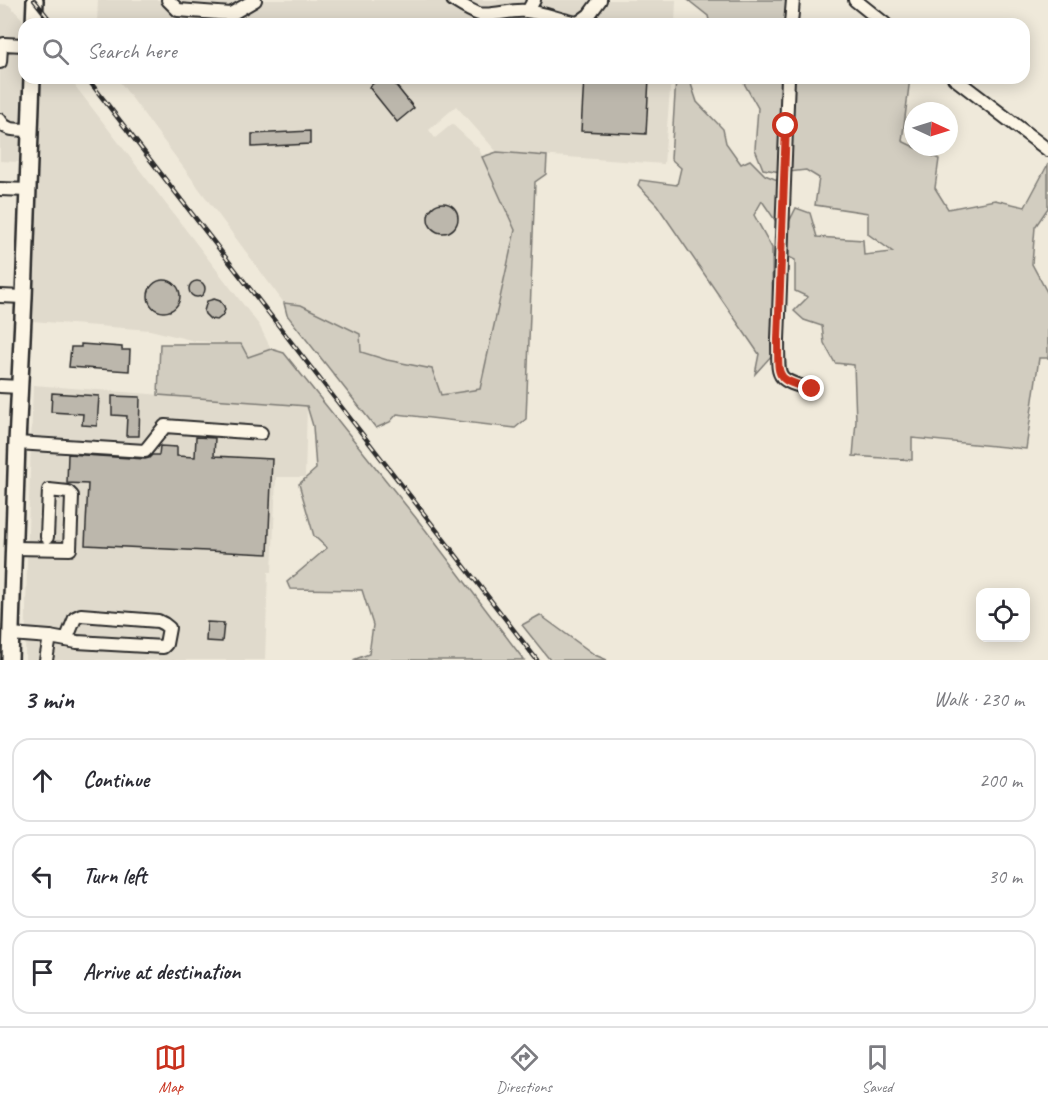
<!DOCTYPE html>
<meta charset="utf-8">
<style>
body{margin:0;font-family:Caveat,sans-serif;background:#f2f2f3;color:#2b2b33}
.controls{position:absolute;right:18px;bottom:18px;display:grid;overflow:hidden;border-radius:12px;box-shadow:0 3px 15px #0003}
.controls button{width:54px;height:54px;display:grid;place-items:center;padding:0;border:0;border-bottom:2px solid #e1e1e2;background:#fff;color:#2b2b33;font:30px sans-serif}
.compass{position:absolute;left:904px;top:102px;width:54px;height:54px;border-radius:50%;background:#fff;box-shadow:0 3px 15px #0003;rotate:94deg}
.stop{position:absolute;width:18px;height:18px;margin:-14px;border:4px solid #c8321e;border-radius:50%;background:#fff}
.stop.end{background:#c8321e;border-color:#fff;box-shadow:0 2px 6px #0008}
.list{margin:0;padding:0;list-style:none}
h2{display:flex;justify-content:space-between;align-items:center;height:78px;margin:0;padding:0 24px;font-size:26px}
h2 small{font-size:20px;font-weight:400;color:#7c7c81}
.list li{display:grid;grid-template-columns:39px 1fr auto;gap:18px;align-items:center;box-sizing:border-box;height:84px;margin:0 12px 12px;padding:0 12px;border:2px solid #e1e1e2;border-radius:18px}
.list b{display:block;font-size:22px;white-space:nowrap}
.list em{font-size:20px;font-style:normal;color:#7c7c81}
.icon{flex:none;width:33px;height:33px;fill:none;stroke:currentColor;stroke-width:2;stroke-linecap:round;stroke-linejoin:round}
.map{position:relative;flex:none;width:1048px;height:660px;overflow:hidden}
.search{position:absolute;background:#fff;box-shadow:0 3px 15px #0003;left:18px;right:18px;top:18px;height:66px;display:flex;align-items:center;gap:15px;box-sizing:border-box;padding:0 21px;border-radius:18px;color:#7c7c81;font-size:22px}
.sheet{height:366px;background:#fff}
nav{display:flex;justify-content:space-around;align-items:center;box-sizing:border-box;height:84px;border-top:2px solid #e1e1e2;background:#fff;font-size:16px;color:#7c7c81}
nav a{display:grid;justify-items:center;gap:3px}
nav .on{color:#c8321e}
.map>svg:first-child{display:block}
.built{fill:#e0dacc}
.green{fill:#d2cdc0;stroke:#7e7c76;stroke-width:1.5}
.building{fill:#bcb7ac;stroke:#2b2b2b;stroke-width:1.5}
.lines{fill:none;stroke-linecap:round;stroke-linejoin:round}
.minor-casing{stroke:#2b2b2b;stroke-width:16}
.major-casing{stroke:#2b2b2b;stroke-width:20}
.minor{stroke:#fcf5e5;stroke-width:12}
.major{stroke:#fcf5e5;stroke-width:15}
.rail-casing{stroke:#2b2b2b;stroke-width:4.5}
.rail{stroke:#fcf5e5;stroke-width:2;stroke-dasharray:7;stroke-linecap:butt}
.route{stroke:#c8321e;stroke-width:8}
</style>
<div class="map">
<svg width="1048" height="660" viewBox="0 0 1048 660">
<rect width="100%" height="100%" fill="#efe9da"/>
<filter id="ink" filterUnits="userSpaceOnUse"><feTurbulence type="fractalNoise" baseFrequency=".0167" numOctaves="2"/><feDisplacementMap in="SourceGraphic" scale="12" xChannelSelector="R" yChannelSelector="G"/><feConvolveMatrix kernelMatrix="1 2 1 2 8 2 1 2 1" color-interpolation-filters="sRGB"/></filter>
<g filter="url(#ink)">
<g class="built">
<path d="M98,0h578l-1,24h-578z"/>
<path d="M0,4l9,1 16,17 -6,140 -19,-1z"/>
<path d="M41,78h28l190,247 12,24 -23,8 -7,-13 -46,-3 -45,-11 -118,-9 4,-124 -2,-11 3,-9z"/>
<path d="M117,78h554l-7,86 -167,-12 -41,-46 -27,24 6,8 17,-14 27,25 36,81 -35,159 -39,6 -54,-35 -27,-8 -59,-47 -17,-2z"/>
<path d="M33,385l274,21 -2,71h-29l-4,95h-4l-3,88h-240l2,-101z"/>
</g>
<g class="green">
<path d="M688,0h101l-3,24h-76l-2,-8z"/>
<path d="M676,78h13l8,24 26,27 3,14 15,21 9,-4 15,15 15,6 -1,45 -17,-25 -8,14 18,33 1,106 -18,20 4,-20 -102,-149 -19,-20 2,-5 37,5 4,-17 -10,-9z"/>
<path d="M741,78h43l-3,94 -18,-3 -8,-20 3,-41z"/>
<path d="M793,78h117l-8,63 37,18 -4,29 13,21 47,-9 30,7 23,-43v44l-13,19 -3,37 16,30v64h-9l-13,91 -114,-11v22l-59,-4 3,-35 -2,-56 -19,-2 -11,-20 -2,-17 -18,-6 -10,-9 14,-14 -13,-6v-31l-6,-3 -1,-33 8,-16 14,5 7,24 46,3 1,15 29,-3 -25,-18v-21l-53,-8 4,-27 -13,-8 -17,2z"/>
<path d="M497,152l50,4 -1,18 -11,8 -9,237 -11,9 -118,-14 -7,8 -14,6 -89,-113 -3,-12 17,2 59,29 1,18 26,8 45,9 9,26 39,-6 35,-159 -33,-73z"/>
<path d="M160,344h81l7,13 23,-8 13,4 140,175 100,132h-171l16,-6 4,-29 -11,-35 -72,-1 -3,-7 40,-34 -13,-12 -15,-52 17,-15 -3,-43 -6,-20 -149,-11z"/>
<path d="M540,615l55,40 12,5h-57l-28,-35z"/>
</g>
<g class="building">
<path d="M380,78h10l24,30 -17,14 -28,-35z"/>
<path d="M584,78h65l-3,56 -65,-3z"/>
<path d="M310,131v13l-58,3v-13z"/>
<circle cx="443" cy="218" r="15"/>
<circle cx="164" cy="296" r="16"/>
<circle cx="197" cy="289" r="8"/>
<path d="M214,299l6,2 4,5 1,4 -3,6 -5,4 -7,-1 -5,-5 -1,-3 3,-10z"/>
<path d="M81,344l41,3v3h8l-1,21 -60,-4 2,-20h10z"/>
<path d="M52,393l47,3 -2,30 -15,-1 1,-11 -32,-2z"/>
<path d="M112,396l28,1 -1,39h-13l1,-20 -15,-1z"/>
<path d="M196,437l19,1 -1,18 58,3 -4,95 -183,-9 3,-61 -21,-1 1,-29 77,5 4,-1 3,-3h7l1,-9 17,1v9l18,1z"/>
<path d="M207,622l17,1 -2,19 -16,-1z"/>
</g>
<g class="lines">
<defs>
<g id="minor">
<path d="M168,0l10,10 53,4 24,-14"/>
<path d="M453,0c8,5 17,11 26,14 14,3 32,-5 47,-3 18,2 34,9 52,12l11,-8 11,-15"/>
<path d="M855,0l30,24"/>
<path d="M528,11l6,-11"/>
<path d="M791,24l2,-24"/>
<path d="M0,62l1,-15 3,-3 20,1"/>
<path d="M788,78l-10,262c1,37 -5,39 33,49"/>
<path d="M954,78l94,72"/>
<path d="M0,120c5,12 19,9 30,10"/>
<path d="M0,189l28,1"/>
<path d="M0,296l24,1"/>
<path d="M0,386l20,1"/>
<path d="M17,443l128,8 20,-25 96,7"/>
<path d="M14,548l56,1 2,-53 -4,-4 -19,-2 -2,47"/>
<path d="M11,634l39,3 27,5 86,5 3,-3 3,-16 -5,-4 -6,-3 -77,-6 -6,3 -9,22"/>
<path d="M46,660l4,-23"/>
</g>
<g id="major">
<path d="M34,24l1,-24"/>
<path d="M10,660l7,-217 7,-146 8,-219"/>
</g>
</defs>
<use href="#minor" class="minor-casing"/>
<use href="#major" class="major-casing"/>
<use href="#minor" class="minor"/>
<use href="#major" class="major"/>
<defs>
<g id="rail">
<path d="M34,0l19,24"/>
<path d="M87,78l450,582"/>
</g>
</defs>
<use href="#rail" class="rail-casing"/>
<use href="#rail" class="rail"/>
</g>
</g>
<g class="lines" filter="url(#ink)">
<path class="route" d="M786,126l-8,214c1,37 -5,39 34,49"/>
</g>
</svg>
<div class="controls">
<button><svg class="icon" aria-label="locate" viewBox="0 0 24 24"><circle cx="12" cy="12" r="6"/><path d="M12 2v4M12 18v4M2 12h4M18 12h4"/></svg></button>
</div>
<svg class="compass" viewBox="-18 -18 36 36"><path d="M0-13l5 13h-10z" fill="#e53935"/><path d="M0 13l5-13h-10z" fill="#7c7c81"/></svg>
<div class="stop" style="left:786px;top:126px"></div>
<div class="stop end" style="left:812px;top:389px"></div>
<div class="search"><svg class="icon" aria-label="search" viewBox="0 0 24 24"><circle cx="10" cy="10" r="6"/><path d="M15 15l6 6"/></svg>Search here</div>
</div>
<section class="sheet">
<h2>3 min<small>Walk · 230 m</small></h2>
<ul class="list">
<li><svg class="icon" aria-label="ahead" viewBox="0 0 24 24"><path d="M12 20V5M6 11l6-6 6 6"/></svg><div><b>Continue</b></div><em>200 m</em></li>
<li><svg class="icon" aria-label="left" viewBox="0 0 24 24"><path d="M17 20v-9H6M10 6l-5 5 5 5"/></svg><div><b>Turn left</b></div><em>30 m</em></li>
<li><svg class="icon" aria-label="arrive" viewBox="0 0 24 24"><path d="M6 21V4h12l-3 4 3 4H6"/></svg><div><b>Arrive at destination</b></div></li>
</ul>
</section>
<nav>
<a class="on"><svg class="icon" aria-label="map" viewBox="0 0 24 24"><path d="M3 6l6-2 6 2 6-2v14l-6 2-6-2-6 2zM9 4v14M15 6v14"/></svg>Map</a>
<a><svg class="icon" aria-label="directions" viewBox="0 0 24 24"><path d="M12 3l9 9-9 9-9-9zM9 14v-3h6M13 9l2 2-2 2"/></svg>Directions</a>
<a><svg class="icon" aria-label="saved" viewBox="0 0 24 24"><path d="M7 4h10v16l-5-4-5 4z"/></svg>Saved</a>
</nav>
